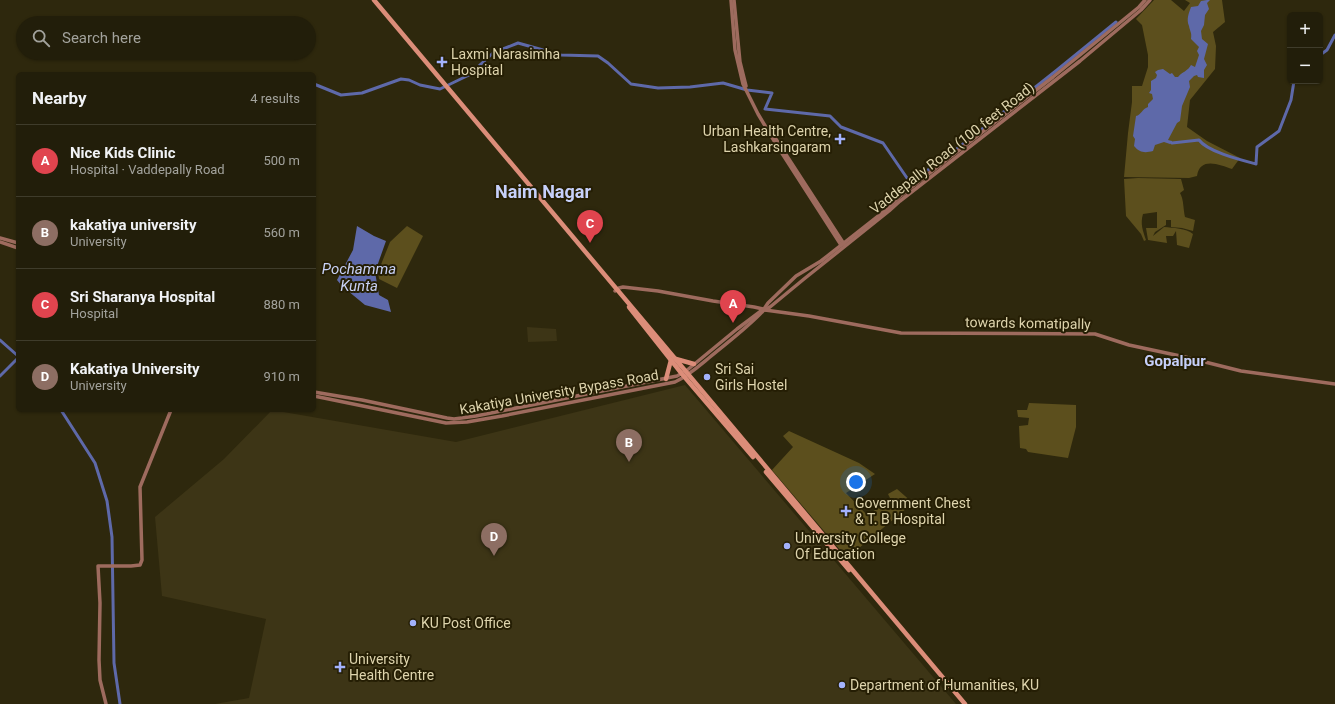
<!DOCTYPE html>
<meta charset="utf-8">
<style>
body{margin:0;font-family:Roboto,sans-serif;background:#2e2b18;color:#f1f3f6}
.controls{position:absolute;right:12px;top:12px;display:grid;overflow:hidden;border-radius:6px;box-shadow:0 1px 3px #0004}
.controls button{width:36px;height:36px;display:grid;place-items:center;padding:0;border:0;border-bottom:1px solid #3f3c2b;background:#221e0a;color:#f1f3f6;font:20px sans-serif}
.you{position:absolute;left:856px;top:482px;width:14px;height:14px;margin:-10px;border:3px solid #fff;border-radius:50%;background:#1a73e8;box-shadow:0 0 0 6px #1a73e833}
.badge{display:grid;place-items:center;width:26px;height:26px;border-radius:50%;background:#0b8043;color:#fff;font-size:13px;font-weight:700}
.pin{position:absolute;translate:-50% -33px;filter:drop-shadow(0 1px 2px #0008)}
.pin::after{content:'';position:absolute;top:21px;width:14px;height:12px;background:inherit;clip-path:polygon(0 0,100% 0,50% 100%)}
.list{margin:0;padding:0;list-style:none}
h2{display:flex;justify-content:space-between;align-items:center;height:52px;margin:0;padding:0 16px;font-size:17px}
h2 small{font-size:13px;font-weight:400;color:#a2a29c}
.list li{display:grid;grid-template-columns:26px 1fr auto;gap:12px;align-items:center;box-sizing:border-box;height:72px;padding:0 16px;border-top:1px solid #3f3c2b}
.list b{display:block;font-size:15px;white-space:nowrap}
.list p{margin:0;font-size:13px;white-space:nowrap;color:#a2a29c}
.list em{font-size:13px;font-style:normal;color:#a2a29c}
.icon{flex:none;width:22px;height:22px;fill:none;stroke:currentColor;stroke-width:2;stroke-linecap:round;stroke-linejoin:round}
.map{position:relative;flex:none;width:1335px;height:704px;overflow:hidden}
.search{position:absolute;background:#221e0a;box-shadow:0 1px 3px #0004;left:16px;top:16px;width:300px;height:44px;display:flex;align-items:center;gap:10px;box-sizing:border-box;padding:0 14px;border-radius:22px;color:#a2a29c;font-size:15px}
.panel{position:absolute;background:#221e0a;box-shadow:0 1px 3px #0004;left:16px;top:72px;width:300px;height:340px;border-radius:6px}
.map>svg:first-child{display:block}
.built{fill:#3d3516}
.green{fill:#5c4f1d}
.water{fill:#5e69a9}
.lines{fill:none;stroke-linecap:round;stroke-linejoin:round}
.canal{stroke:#5e69a9;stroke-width:3}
.secondary{stroke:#9e6b5e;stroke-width:3.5}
.highway{stroke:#dc8d79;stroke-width:4.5}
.poi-dot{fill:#a3b2fc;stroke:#251e04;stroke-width:1.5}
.labels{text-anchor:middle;stroke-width:4;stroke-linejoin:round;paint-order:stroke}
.poi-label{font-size:14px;fill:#ded4ad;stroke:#251e04;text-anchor:start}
.street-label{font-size:14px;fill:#ded4ad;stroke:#251e04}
.water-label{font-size:15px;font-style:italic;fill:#c7d0f5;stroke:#251e04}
.neighbourhood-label{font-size:15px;font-weight:bold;fill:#c6d0fa;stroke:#251e04}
.district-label{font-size:18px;font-weight:bold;fill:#c6d0fa;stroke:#251e04}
</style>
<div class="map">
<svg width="1335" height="704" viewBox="0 0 1335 704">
<rect width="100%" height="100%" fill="#2e280d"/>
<g class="built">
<path d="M527,327l29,2 1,12 -29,1z"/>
<path d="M685,385l271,319h-741l34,-6 17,-79 -104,-23 -7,-79 69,-58 48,-49 184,32z"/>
</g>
<g class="green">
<path d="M1154,0h17l13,11 6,-8 -5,-3h37l3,22 -12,10 3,14 -1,23 -25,31 -3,27 20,14 33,17 -8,11c-12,-4 -32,-13 -35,7l-8,2 -65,-1 4,-44 4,-31v-16h10l6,-19v-12l-6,-30 -6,-6z"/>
<path d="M1138,178l43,1 3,11 -4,3c4,7 3,16 5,24l10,3 -2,11 -11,-3 -11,-1v-7h-5v5l-11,7 -2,4 11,-9c9,1 22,1 29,7l-4,14 -12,-3 -1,-14 -3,5h-7l1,7 -19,-3 -2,-12h11v-16l-14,2c-3,10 0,17 3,26l-2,1 -3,-7 -15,-18 -2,-37z"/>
<path d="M407,226l16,10 -26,52 -18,-9 -1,-7 12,-30z"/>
<path d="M1029,403l47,2v22l-8,31 -40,-6 -2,-3 -6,-1 -1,-22 9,-1 1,-7 -11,-1 -1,-7h10z"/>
<path d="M789,431l70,32 16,11 -29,19 21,22 21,-13 2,-4 -2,-4 9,-5 16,14 -66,55 -75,-88 21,-23 -10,-11z"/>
</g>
<g class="water">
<path d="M1207,0h3l-3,3 2,6 -4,6 -1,10 -3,6 1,8 6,5 -4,15 3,6 -3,5v8l-6,-1 -1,-2 -3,1 -5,5 1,6 -8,19 -2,15 -3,2 -9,17 4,1v2l-2,1 -6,-2 -9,3 -2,6c-8,2 -13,2 -19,-5l1,-7 -2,-3 3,-20c5,-1 6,-7 12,-9v-3l5,-5 -1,-5 -3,-1 2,-3v-9l5,-3 1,-3 -2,-3 3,-2 5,-1 7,5 2,-1 3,4h3c4,-5 10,-6 13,-12l4,2 4,-12 -2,-4 2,-4 -8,-8c1,-7 -1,-7 -2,-13 -3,-7 0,-13 2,-19l7,-1 3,-5z"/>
<path d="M357,226l17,10 12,5 -11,31 4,23 9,5 3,12 -26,-7 -23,-19 -5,-6 16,-30z"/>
</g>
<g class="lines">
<g class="canal">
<path d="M1320,55l7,-5 8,-15"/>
<path d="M314,84l27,11 21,-2 39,-14 8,1 11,5 20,4 29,-14 24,-22 25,-10 43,12 37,1 10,7 23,21 27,4 32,-1 33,-4 24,7 25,3 -7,16 65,7 11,11 42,16 24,35 5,2 27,-17 118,-93 59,-48"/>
<path d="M1172,143l27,-3c9,12 42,20 57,24l1,-17 22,-16 12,-31 3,-19"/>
<path d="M0,340l18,16"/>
<path d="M0,376l18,-18"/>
<path d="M61,410l34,53 12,38 5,36 2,126 6,41"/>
</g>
<g class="secondary">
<path d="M731,0l4,50 8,34 15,30 18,30 65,101"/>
<path d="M734,0l6,62 6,24"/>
<path d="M770,130l74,114"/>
<path d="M0,238l18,5"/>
<path d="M0,242l18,6"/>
<path d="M615,291l4,-3 4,-1 35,4 55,10 41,6 9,2"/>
<path d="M764,309l4,-6 28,-27 25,-15 65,-51 14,-14 153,-119 86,-70 6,-7"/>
<path d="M765,310l44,6 92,17 194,1 34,11 56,12 56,14 94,13"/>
<path d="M765,310l5,-3 34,-28 85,-68 11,-10 180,-140 61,-51 9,-10"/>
<path d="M314,392l48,8 85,18 7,1 22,-3 201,-40 9,-5 51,-42 24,-18"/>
<path d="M314,396l132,27 21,-1 35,-6 173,-34c13,-6 24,-16 35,-25 18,-15 37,-29 53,-46"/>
<path d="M106,704l-6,-24 -1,-20 1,-57 -2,-37h33l9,-1 2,-5 -2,-73 31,-77"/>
</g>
<g class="highway">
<path d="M374,0l591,704"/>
<path d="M629,307l53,67 71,83"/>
<path d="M676,359l18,5"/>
<path d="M666,379l5,-19"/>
<path d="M766,472l83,98"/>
</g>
</g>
<g class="poi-dot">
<path d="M440 56h4v4h4v4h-4v4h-4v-4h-4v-4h4z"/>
<path d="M838 133h4v4h4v4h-4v4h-4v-4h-4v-4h4z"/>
<circle cx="707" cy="377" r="4"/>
<path d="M844 505h4v4h4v4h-4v4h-4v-4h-4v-4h4z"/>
<circle cx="787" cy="546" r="4"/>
<circle cx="413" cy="623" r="4"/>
<path d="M338 661h4v4h4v4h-4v4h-4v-4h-4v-4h4z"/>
<circle cx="842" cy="685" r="4"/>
</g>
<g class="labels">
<g class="poi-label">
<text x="451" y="59">Laxmi Narasimha<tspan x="451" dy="16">Hospital</tspan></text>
<text x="831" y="136" text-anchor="end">Urban Health Centre,<tspan x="831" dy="16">Lashkarsingaram</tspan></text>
<text x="715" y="374">Sri Sai<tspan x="715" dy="16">Girls Hostel</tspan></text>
<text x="855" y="508">Government Chest<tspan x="855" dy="16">&amp; T. B Hospital</tspan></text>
<text x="795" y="543">University College<tspan x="795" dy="16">Of Education</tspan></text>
<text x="421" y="628">KU Post Office</text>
<text x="349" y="664">University<tspan x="349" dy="16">Health Centre</tspan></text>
<text x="850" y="690">Department of Humanities, KU</text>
</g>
<g class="street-label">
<text transform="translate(952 148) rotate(-38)" y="5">Vaddepally Road (100 feet Road)</text>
<text transform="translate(1028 323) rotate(1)" y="5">towards komatipally</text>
<text transform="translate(559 392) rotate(-10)" y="5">Kakatiya University Bypass Road</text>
</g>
<g class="water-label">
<text x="359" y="274">Pochamma<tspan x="359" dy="17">Kunta</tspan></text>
</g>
<g class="neighbourhood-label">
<text x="1175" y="366">Gopalpur</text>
</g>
<g class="district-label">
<text x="543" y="198">Naim Nagar</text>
</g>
</g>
</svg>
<div class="controls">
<button>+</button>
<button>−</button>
</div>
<div class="you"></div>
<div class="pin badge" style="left:733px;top:323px;background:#e0444e">A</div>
<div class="pin badge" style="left:629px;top:462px;background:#8d6e63">B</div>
<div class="pin badge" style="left:590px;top:243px;background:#e0444e">C</div>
<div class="pin badge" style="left:494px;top:556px;background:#8d6e63">D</div>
<div class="search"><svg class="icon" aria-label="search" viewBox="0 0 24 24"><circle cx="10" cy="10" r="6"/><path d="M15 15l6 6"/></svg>Search here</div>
<section class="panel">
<h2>Nearby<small>4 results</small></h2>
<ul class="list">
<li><span class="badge" style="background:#e0444e">A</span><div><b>Nice Kids Clinic</b><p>Hospital · Vaddepally Road</p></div><em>500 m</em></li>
<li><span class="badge" style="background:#8d6e63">B</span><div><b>kakatiya university</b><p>University</p></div><em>560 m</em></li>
<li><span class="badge" style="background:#e0444e">C</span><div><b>Sri Sharanya Hospital</b><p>Hospital</p></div><em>880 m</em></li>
<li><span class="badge" style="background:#8d6e63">D</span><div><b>Kakatiya University</b><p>University</p></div><em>910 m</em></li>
</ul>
</section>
</div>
